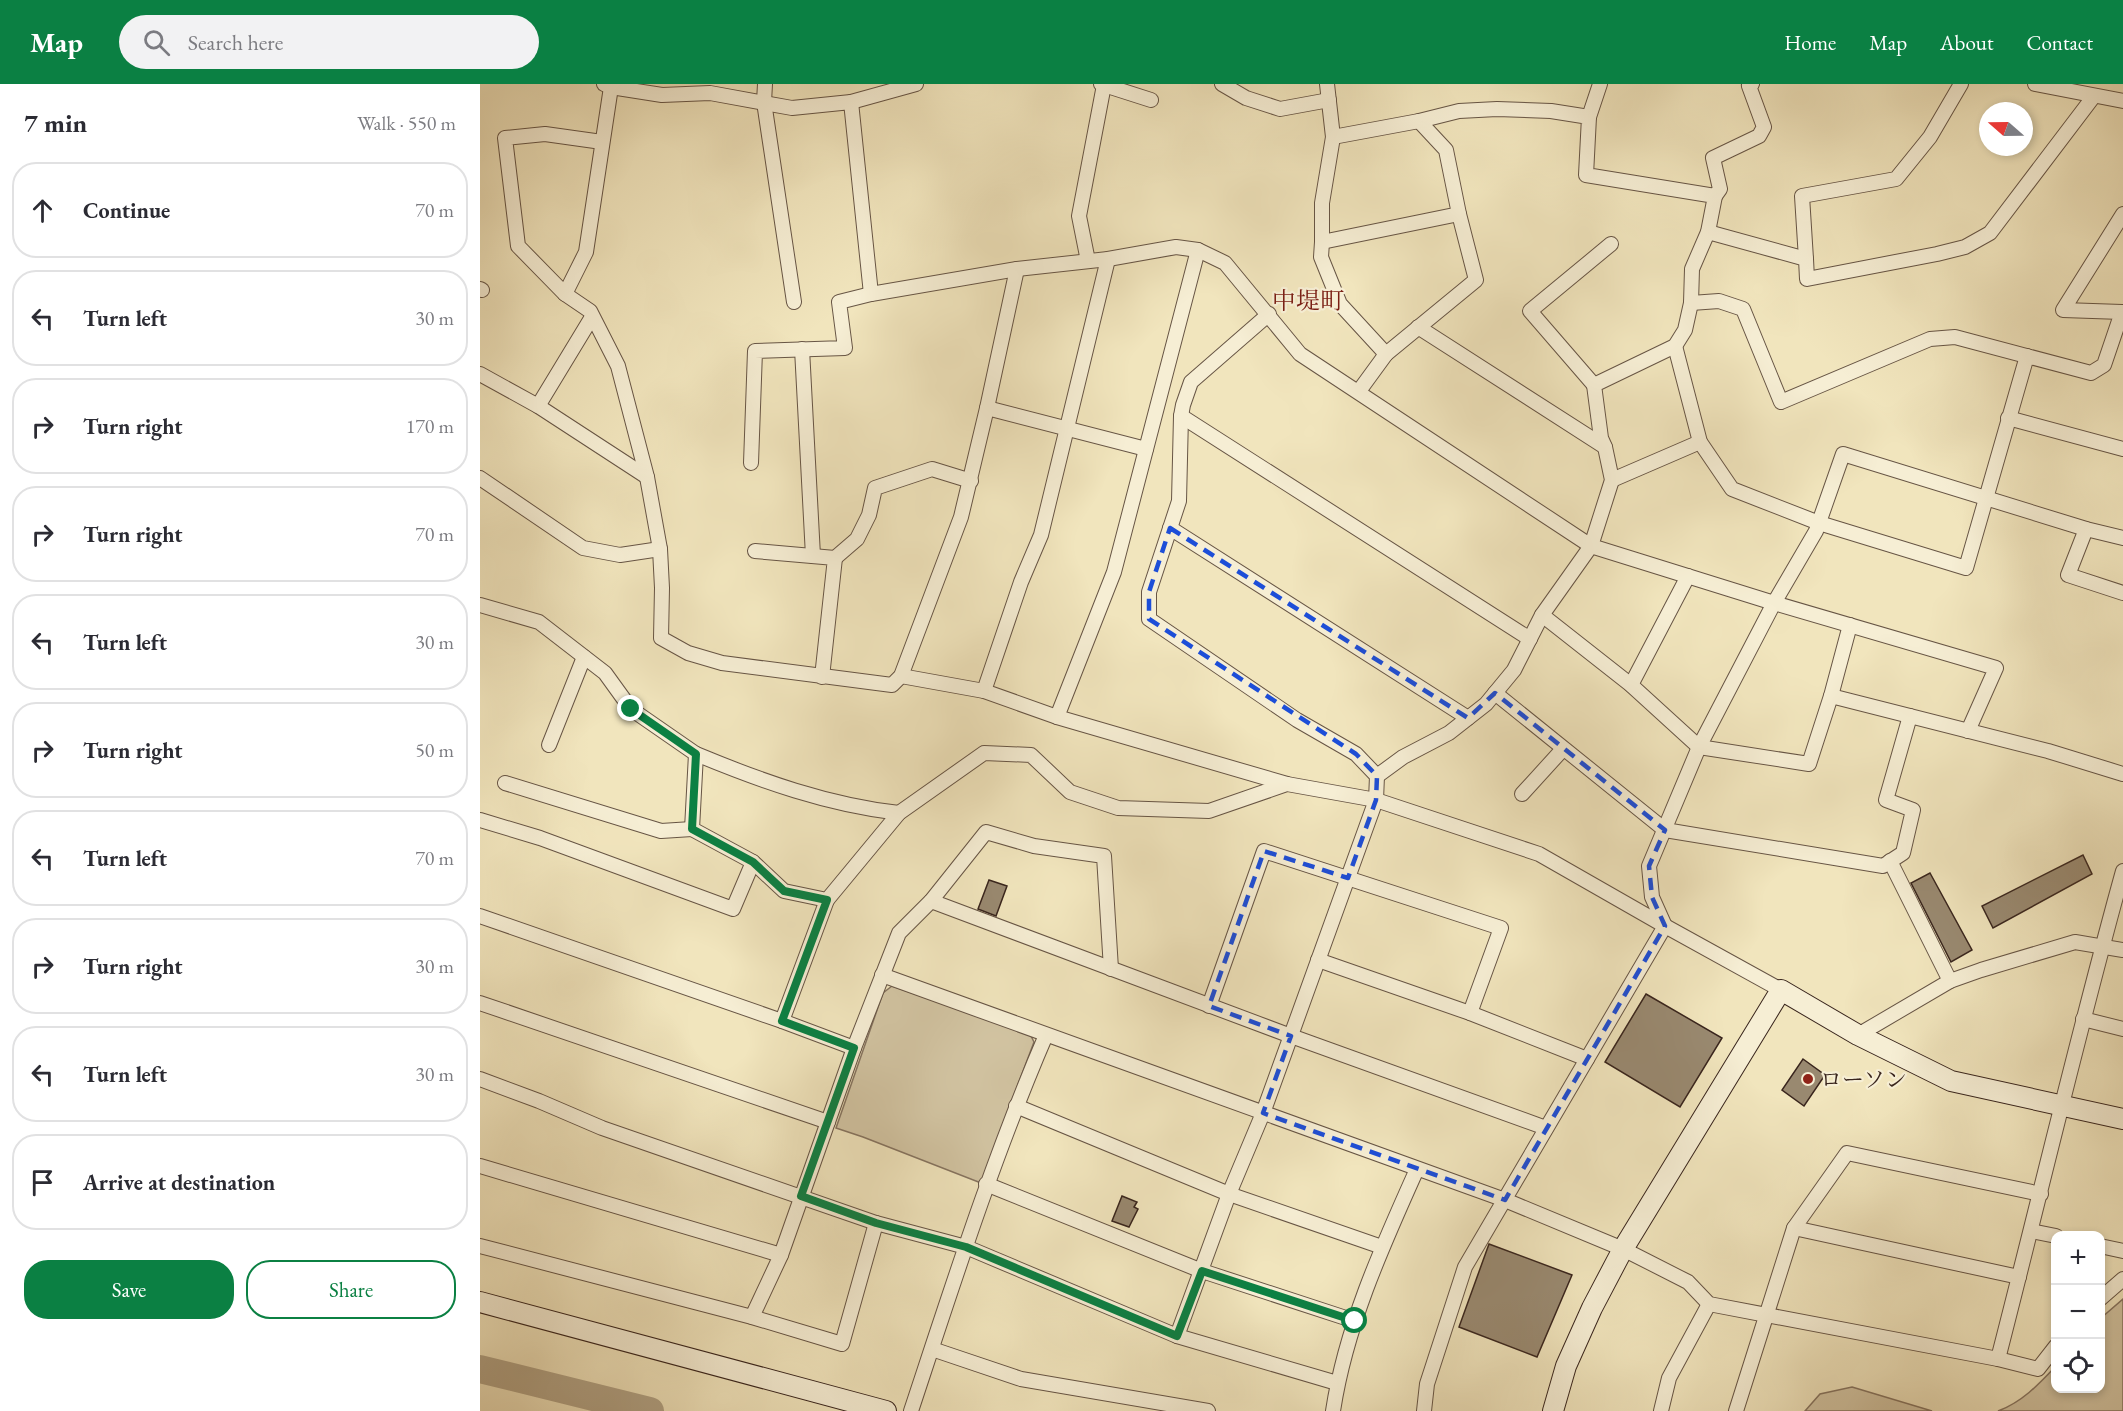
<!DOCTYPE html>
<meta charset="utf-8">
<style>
body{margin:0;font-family:"EB Garamond","Noto Serif JP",serif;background:#f2f2f3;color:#2b2b33}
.controls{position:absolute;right:18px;bottom:18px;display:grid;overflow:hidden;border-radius:12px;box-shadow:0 3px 9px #0003}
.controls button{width:54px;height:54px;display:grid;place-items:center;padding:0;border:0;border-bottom:2px solid #e1e1e2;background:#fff;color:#2b2b33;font:30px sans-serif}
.compass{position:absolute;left:1499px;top:18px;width:54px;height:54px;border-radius:50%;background:#fff;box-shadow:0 3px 9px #0003;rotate:290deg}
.stop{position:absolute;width:18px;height:18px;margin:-14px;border:4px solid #0b8043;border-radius:50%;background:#fff}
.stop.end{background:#0b8043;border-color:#fff;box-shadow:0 2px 6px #0008}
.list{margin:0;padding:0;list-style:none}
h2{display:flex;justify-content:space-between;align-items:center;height:78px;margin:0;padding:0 24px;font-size:26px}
h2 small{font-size:20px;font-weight:400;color:#7c7c81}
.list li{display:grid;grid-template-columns:39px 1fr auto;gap:18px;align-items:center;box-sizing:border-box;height:96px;margin:0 12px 12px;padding:0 12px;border:2px solid #e1e1e2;border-radius:24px}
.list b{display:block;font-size:22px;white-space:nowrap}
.list em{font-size:20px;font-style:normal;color:#7c7c81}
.actions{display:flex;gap:12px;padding:18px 24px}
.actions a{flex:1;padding:14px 0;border:2px solid #0b8043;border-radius:24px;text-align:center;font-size:21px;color:#0b8043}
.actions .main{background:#0b8043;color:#fff}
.icon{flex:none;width:33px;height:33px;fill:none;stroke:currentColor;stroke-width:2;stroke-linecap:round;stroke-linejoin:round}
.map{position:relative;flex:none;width:1643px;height:1327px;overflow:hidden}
header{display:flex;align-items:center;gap:36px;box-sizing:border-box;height:84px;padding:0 30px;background:#0b8043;color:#fff}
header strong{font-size:28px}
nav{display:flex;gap:33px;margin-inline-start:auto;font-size:21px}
.search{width:420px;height:54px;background:#f2f2f3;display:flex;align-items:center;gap:15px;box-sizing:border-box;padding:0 21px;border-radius:33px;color:#7c7c81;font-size:22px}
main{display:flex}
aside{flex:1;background:#fff}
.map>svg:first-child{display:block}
.green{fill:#d2c4a2;stroke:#867460;stroke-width:1.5}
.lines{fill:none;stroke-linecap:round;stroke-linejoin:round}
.river{stroke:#b2a487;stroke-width:28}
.building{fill:#998970;stroke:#39251d;stroke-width:1.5}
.street-casing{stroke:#675545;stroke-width:16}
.secondary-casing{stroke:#39251d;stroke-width:22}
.street{stroke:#f6eed4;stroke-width:14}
.secondary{stroke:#f6eed4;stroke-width:20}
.route{stroke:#0b8043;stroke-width:8}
.marked{fill:none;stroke:#1d4ed8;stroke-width:4.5;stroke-dasharray:12 8;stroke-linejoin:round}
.poi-dot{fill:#8f2418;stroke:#f6eed4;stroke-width:2}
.labels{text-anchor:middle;stroke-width:4.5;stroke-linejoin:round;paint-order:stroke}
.poi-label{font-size:22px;fill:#39251d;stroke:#f6eed4;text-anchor:start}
.neighbourhood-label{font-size:24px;fill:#7a1f14;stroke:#f6eed4}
</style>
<header>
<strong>Map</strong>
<div class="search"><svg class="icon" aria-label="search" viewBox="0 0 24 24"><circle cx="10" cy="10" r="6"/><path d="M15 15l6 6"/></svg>Search here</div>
<nav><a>Home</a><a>Map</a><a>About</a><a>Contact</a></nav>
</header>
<main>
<aside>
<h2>7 min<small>Walk · 550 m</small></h2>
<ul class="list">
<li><svg class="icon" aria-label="ahead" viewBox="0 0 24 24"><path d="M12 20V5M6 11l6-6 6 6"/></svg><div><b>Continue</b></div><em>70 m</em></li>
<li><svg class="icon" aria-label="left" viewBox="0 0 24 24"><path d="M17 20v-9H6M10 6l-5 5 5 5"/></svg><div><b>Turn left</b></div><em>30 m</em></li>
<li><svg class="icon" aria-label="right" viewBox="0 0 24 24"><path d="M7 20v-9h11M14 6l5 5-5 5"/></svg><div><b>Turn right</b></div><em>170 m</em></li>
<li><svg class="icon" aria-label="right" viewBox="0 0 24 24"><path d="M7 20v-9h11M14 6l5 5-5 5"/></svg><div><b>Turn right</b></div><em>70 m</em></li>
<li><svg class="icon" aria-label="left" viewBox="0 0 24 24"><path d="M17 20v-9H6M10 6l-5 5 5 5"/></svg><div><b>Turn left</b></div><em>30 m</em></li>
<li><svg class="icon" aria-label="right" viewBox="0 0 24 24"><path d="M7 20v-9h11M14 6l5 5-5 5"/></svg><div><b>Turn right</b></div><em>50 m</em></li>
<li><svg class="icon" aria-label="left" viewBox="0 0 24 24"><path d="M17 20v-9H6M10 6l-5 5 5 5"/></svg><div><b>Turn left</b></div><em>70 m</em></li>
<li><svg class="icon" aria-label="right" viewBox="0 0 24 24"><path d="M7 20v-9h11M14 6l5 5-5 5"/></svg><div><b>Turn right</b></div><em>30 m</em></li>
<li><svg class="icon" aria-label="left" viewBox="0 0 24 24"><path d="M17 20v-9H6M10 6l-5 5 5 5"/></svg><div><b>Turn left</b></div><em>30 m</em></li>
<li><svg class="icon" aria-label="arrive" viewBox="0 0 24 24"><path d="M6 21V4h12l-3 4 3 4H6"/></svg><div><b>Arrive at destination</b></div></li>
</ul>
<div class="actions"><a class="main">Save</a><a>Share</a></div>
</aside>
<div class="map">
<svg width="1643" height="1327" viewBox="0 0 1643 1327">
<rect width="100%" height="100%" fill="#f1e5bd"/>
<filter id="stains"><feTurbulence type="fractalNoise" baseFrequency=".00333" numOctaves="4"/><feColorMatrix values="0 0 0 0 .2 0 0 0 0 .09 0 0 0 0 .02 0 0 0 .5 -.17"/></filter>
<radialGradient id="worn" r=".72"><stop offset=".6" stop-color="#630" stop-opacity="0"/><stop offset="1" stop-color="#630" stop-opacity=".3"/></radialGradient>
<g class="green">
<path d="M412,902l138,48 4,8 -53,141 -118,-46 -27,-9 47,-135z"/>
<path d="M1643,1215v112h-125c24,-9 40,-26 57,-44l1,21h44l1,-70z"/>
<path d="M1372,1303l80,24h-127l15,-17z"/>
</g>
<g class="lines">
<path class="river" d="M0,1285l170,42"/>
</g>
<g class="building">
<path d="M1603,771l9,19 -99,54 -11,-22z"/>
<path d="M1450,789l42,77 -21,12 -40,-79z"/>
<path d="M509,796l18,6 -11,30 -18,-7z"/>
<path d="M1166,910l76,44 -42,69 -75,-45z"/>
<path d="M1323,975l22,16 -21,31 -22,-16z"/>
<path d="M642,1112l15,6 -3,5 4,2 -9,18 -17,-6z"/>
<path d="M1009,1160l83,31 -35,82 -78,-30z"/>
</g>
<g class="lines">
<defs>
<g id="street">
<path d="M124,0l7,3 51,8 48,-2 82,15 59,-6 20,192 146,-25 91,-10 68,-12 22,3 27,13 75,91 291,192 183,57 222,65 -28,63"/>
<path d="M285,0l-1,18 30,200"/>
<path d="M621,0l50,16"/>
<path d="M742,0l24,14 34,11 49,-9"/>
<path d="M847,0l6,53 -11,66v39l137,-28 -13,-64 -27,-29"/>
<path d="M1555,0l88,17"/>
<path d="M131,3l-25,165 -21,42 25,17 28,55 29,111 13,72 2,39 -1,50 27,15 34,10 170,22 9,-9 60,-159 26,-109 30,-139"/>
<path d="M371,18l65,-18"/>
<path d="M1109,33l11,-33"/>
<path d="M853,53l86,-16 40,-10 38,-2 54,2 38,6 -3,58 129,21 -7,36 -16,37 -1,34 -6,27 -10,16 -81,39 7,53 4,9 7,33 -21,66 -49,69 -28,55 -28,34 -37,29 -46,24 -26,19"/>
<path d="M1235,112l5,-7 -7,-31 46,-22 5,-9 -15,-41 3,-2"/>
<path d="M1228,148l98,27 1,20 130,-25 28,-7 25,-14 104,-137"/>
<path d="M842,158l-1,15 19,47 46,50 -27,37"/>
<path d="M1326,175l-4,-63 94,-17 34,-42 31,-53"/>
<path d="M608,177l-9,-45 25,-131"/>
<path d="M0,205l2,1"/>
<path d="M85,210l-47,-48 -13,-108 40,-4 57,8"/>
<path d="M1211,219l28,-2 24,8 38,93 149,-63 25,-2 136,36 13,-8 18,-53 -59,-2 60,-96"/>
<path d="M938,243l187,120"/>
<path d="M1195,262l25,96 32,47 87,34 147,45 61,-212"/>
<path d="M322,265l11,207"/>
<path d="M906,270l90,-74 -17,-66"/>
<path d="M0,290l58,32 109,71"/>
<path d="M1114,301l-64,-74 81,-67"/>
<path d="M58,322l54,-89"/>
<path d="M507,324l159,41"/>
<path d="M701,332l349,223"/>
<path d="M1528,334l115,31"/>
<path d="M271,379l4,-112 90,-3 -6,-46 32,-8"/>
<path d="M0,394l103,70 37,7 40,-6"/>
<path d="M1132,396l88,-38"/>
<path d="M690,444l298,190"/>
<path d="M1606,445l-18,46 55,18"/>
<path d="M275,467l80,7 -13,119"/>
<path d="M355,474l22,-19 12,-24 6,-27 57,-19 39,12"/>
<path d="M0,521l59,17 66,51 26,36 65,45 -4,75 61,33 31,29 43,9 72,-87 85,-60 47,2 39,37 48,16 91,3 78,-27 89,16 163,54 126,72 116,64"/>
<path d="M1062,531l89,70 68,62 110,17 22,-68 217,55 75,23"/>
<path d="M421,592l83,15 73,26 230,67"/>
<path d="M1151,601l57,-109"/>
<path d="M504,607l37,-109 20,-47 67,-276"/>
<path d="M1015,609l170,137 218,36 20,-13 10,-43 -27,-10 24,-84"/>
<path d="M1351,612l19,-71"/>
<path d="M577,633l57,-145 84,-322"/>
<path d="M69,661l35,-88"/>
<path d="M216,670c65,27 132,51 203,59"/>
<path d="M25,699l156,48 31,-2"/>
<path d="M1042,710l41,-45"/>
<path d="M0,736l60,18 193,71 20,-47"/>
<path d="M1410,777l60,120"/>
<path d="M451,817l360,135 255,92"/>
<path d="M0,832l302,105 72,27"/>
<path d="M838,876l152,53 117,46"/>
<path d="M402,891l623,225 118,49 65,33 21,22 289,55 40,10 18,-23"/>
<path d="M0,919l348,119"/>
<path d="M729,922l55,-155 237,77 -31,85"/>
<path d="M1603,935l40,10"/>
<path d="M302,937l45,-121"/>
<path d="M1378,951l92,-54 31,-11 94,-28 48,8"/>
<path d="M0,995l59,22 63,27 274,95 90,24 211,89 160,47"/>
<path d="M536,1022l213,88 153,53"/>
<path d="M0,1082l301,89"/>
<path d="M506,1100l216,87 153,50"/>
<path d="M1314,1144l225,49"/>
<path d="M1551,1147l25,5"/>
<path d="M0,1162l272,71 90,27 34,-121"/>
<path d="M1620,1162l23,5"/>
<path d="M1620,1215l23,-20"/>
<path d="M272,1233l29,-62 73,-207 45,-115 32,-32 55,-69 48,14 70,10 7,113"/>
<path d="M697,1252l52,-142 34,-81 113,-313 1,-24 -21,-22 -59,-34 -148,-101v-27l30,-91 2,-85 2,-11 8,-23 78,-68"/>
<path d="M452,1265l89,30 187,32"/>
<path d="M1518,1275c42,-163 80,-326 125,-488"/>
<path d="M431,1327c42,-127 82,-253 135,-376"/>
<path d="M853,1327c13,-85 49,-164 84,-242"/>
<path d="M944,1327l3,-27 38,-117 200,-341 -13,-29 -3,-31 50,-119 75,-144 42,-72 27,-77 243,75 37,9"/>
<path d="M1181,1327l8,-33 40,-74"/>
<path d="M1256,1327l58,-183 53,-75 194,41"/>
</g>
<g id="secondary">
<path d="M0,1218l406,109"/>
<path d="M1073,1327l13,-45 26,-58 31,-59 158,-259 77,45 93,46 172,38"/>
</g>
</defs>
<use href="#street" class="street-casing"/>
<use href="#secondary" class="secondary-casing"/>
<use href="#street" class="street"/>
<use href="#secondary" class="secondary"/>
</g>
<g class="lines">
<path class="route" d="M151,625l65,45 -4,75 61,33 31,29 43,9 -45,121 72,27 -53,148 75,27 90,24 211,89 25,-65 153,50"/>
</g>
<path class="marked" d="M690,444l298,190 27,-25 170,137 -16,36 3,31 13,29 -160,274 -242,-87 28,-77 -82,-30 55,-155 84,27 28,-78 1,-24 -21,-22 -207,-135v-27z"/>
<circle class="poi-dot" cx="1328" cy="995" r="6"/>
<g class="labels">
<g class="poi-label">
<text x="1340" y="1003">ローソン</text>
</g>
<g class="neighbourhood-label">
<text x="828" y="225">中堤町</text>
</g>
</g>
<rect width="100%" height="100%" filter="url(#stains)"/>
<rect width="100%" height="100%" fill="url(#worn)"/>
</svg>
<div class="controls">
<button>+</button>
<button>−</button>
<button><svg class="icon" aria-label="locate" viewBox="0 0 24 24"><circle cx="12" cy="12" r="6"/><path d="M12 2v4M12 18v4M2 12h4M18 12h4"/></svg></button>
</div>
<svg class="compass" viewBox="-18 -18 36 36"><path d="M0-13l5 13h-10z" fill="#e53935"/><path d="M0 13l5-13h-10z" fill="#7c7c81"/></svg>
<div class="stop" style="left:875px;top:1237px"></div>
<div class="stop end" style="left:151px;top:625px"></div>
</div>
</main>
